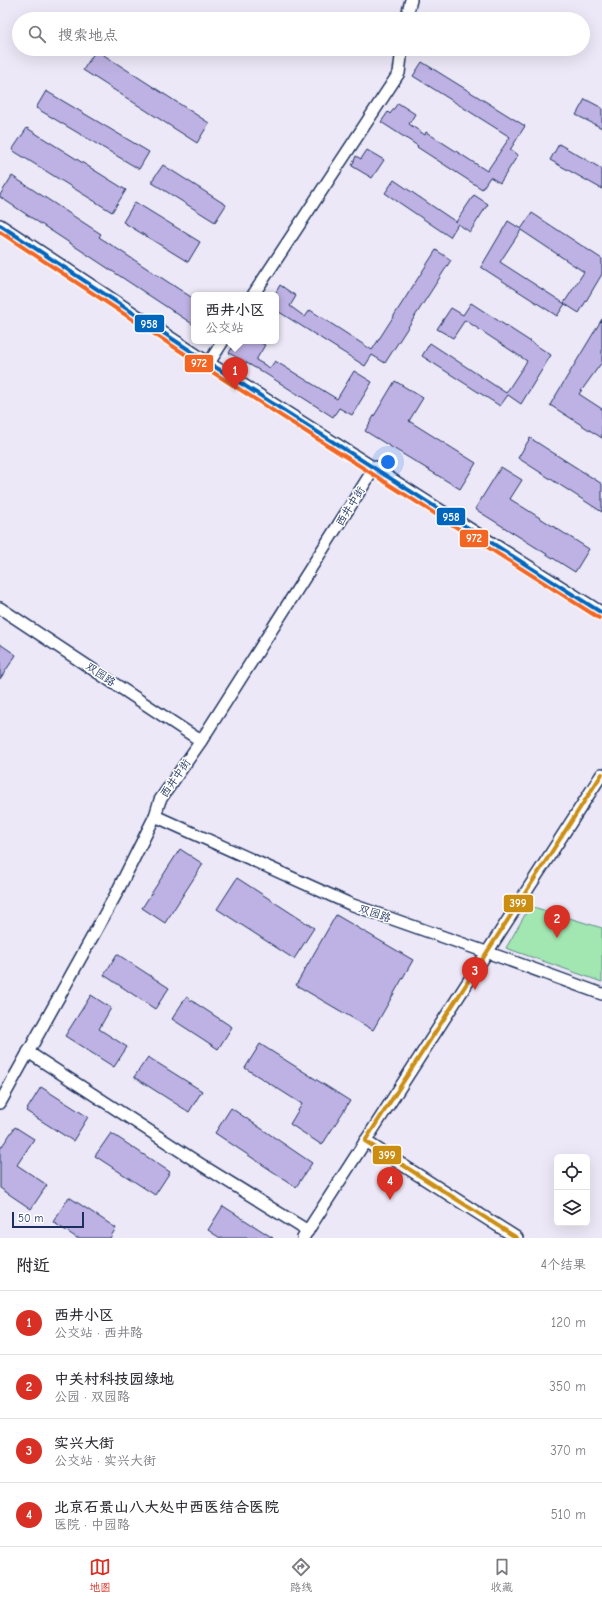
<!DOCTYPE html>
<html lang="zh">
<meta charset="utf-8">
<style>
body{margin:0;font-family:"Comic Neue","LXGW WenKai TC",sans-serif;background:#f2f2f3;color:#2b2b33}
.controls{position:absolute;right:12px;bottom:12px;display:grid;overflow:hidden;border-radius:6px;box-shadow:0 4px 16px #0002}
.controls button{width:36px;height:36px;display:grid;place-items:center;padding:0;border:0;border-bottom:1px solid #e1e1e2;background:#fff;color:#2b2b33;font:20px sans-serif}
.scale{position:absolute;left:12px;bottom:10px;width:72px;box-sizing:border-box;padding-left:4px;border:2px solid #1b2f5e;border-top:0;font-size:11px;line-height:14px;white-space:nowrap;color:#1b2f5e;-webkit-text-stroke:3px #fff;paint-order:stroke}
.you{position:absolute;left:388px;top:462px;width:14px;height:14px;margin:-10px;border:3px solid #fff;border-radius:50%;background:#1a73e8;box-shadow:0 0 0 6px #1a73e833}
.badge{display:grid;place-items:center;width:26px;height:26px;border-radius:50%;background:#d93025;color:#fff;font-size:13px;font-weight:700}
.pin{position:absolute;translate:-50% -33px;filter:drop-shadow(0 1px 2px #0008)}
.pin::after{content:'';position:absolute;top:21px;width:14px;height:12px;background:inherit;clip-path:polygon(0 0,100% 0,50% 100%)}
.popup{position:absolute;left:191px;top:292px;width:88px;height:52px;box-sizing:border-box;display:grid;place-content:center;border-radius:6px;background:#fff;filter:drop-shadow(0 1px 3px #0005);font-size:13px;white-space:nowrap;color:#7c7c81}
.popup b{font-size:15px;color:#2b2b33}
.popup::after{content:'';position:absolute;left:50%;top:100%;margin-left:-8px;border:8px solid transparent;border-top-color:#fff}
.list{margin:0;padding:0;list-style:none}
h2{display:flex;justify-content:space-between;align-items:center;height:52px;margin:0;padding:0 16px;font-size:17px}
h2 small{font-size:13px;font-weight:400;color:#7c7c81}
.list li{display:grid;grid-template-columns:26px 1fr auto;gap:12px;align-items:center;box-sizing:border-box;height:64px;padding:0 16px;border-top:1px solid #e1e1e2}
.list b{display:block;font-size:15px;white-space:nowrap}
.list p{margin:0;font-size:13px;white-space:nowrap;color:#7c7c81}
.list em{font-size:13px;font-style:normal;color:#7c7c81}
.icon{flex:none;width:22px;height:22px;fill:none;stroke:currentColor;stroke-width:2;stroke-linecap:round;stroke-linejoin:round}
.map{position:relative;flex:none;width:602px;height:1238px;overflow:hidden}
.search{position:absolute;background:#fff;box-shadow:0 4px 16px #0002;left:12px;right:12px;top:12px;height:44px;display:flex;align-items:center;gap:10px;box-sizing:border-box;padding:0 14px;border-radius:22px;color:#7c7c81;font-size:15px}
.sheet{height:308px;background:#fff}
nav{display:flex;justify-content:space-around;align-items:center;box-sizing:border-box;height:56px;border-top:1px solid #e1e1e2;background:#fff;font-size:11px;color:#7c7c81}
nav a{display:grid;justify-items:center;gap:2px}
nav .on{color:#d93025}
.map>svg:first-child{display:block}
.green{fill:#a2e6b1;stroke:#5e8a88}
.building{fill:#beb2e4;stroke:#1b2f5e;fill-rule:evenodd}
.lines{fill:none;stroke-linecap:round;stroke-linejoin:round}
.minor-casing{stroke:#1b2f5e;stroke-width:14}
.minor{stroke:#fff;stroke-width:11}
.bus-1-casing{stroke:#fff;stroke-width:7}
.bus-2-casing{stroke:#fff;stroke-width:7}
.bus-3-casing{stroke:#fff;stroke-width:7}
.bus-1{stroke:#0065bd;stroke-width:4}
.bus-2{stroke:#f26522;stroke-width:4}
.bus-3{stroke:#cb8e13;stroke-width:4}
.labels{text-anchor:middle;stroke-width:3;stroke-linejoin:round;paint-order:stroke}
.street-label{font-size:11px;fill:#1b2f5e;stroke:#fff}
.line-badge{stroke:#fff;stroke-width:1.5}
.badge-label{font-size:11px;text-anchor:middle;font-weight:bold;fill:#fff}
</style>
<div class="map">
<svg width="602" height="1238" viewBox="0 0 602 1238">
<rect width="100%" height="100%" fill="#ece8f7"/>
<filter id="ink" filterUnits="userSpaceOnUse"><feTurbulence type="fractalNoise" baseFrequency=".025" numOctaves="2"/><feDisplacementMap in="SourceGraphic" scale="8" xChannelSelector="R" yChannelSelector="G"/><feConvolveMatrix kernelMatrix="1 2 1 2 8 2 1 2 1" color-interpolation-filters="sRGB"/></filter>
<g filter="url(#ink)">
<path class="green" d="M530,906l72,22v54l-96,-34z"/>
<g class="building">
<path d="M96,50l113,73 -12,20 -114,-73z"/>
<path d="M422,62l103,64 -15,24 8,5 -18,28 -10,-6 -8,12 -65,-42 1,-1 -37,-24 7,-10 2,2 8,-11 17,11 -6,10 16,11 1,-3 61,39 23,-34 -97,-61z"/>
<path d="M46,91l103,61 -10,17 -103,-61z"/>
<path d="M585,99l17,9v20l-26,-13z"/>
<path d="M27,128l99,62 -14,22 -100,-62z"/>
<path d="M559,144l43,25v20l-52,-29z"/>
<path d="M367,150l17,10 -12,18 -20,-12 4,-10 5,3z"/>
<path d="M163,165l63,40 -11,17 -64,-40z"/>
<path d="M12,176l89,58 -2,3 95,62v26l-194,-128v-2z"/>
<path d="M394,180l62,42 18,-27 14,9 -18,28 -12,-8 -8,13 -65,-44z"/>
<path d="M135,202l65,40 -12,20 -65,-40z"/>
<path d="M532,213l70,46v15l-23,39 -14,-9 -8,12 -76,-49 27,-46 13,8zM521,230l63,42 -20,31 1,1 -65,-42z"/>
<path d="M436,250l15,10 -66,103 -13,-8 -7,11 -89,-56v-18l4,-7 16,11 -6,10 15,11 5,-7 62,40z"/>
<path d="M471,303l80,52 -30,49 -13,-9 -8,11 -78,-50 8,-13 76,50 21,-32 -62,-41 -12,18 -16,-9 14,-21 12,7z"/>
<path d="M602,319v43l-23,32 23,15v29l-52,-33z"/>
<path d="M236,341h21l8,4 -9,15 14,8 5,-7 62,38 17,-28 18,11 -20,33 -13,-7 -6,9 -67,-43 -37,-21z"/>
<path d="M395,381l28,17 -14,23 67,42 -16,26 -95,-58z"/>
<path d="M530,438l72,46v28l-84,-54z"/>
<path d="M501,467l21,13 -12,19 79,50 -14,23 -100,-63z"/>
<path d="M0,644l16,11 -16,24z"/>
<path d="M180,849l23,15 -38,59 -23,-15z"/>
<path d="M237,878l77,50 -20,31 -77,-50z"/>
<path d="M336,915l77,45 -40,70 -77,-45z"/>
<path d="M117,954l52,34 -14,21 -51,-34z"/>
<path d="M91,995l20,13 -12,21 28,18 -13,20 -49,-31z"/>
<path d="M186,997l46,30 -14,22 -46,-30z"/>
<path d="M260,1044l90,57 -28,44 -32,-21 12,-20 -57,-36z"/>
<path d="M148,1057l54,34 -13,21 -55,-35z"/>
<path d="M41,1087l47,30 -15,24 -47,-30z"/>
<path d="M231,1108l81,55 -16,24 -81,-54z"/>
<path d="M15,1127l19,12 -17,26 30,20 -16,24 -31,-21v-39z"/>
<path d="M111,1133l59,39 -15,23 -60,-39z"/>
<path d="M69,1197l47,31 -6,10h-33l-24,-16z"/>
<path d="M223,1206l50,32h-53l-12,-8z"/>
</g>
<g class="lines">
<defs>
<g id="minor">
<path d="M406,19l5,-19"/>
<path d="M0,225l209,138 393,250"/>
<path d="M253,295l146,-222 3,-24"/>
<path d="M209,363l14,-22"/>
<path d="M0,608l201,133"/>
<path d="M155,816l195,88 153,54 99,36"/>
<path d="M28,1052l180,117 100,62"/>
<path d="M0,1103l115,-207 40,-80 5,-16 41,-59 174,-274"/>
<path d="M365,1141l152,97"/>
<path d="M303,1238l299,-464"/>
</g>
</defs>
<use href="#minor" class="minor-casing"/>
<use href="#minor" class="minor"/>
<defs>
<path id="bus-1" d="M0,225l209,138 393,250"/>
<path id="bus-2" d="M0,232l206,136 393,250"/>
<path id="bus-3" d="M517,1238l-152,-97 237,-367"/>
</defs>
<use href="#bus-1" class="bus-1-casing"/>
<use href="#bus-2" class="bus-2-casing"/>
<use href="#bus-3" class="bus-3-casing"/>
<use href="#bus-1" class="bus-1"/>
<use href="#bus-2" class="bus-2"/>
<use href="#bus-3" class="bus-3"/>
</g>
</g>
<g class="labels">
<g class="street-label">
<text transform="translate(350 506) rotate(-58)" y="4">西井中街</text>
<text transform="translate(101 674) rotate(34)" y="4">双园路</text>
<text transform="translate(175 778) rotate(-55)" y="4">西井中街</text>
<text transform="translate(375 913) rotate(19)" y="4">双园路</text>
</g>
</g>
<g class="line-badge">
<rect x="134" y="314" width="31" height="19" rx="4" fill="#0065bd"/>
<rect x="184" y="354" width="30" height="19" rx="4" fill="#f26522"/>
<rect x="436" y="507" width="30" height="19" rx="4" fill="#0065bd"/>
<rect x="459" y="529" width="30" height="19" rx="4" fill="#f26522"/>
<rect x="503" y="894" width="31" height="19" rx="4" fill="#cb8e13"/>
<rect x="372" y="1145" width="30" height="20" rx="4" fill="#cb8e13"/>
</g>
<g class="badge-label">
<text x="149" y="328">958</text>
<text x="199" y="367">972</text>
<text x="451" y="521">958</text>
<text x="474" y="542">972</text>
<text x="518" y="907">399</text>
<text x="387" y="1159">399</text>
</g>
</svg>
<div class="controls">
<button><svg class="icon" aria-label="locate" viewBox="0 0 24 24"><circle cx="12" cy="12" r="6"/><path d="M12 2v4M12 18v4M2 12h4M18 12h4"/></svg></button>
<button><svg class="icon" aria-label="layers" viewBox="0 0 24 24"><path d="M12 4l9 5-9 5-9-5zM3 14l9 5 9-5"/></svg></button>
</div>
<div class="scale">50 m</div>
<div class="you"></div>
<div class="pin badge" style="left:235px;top:390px">1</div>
<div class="popup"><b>西井小区</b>公交站</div>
<div class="pin badge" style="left:557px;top:938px">2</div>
<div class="pin badge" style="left:475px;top:990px">3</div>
<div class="pin badge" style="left:390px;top:1200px">4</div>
<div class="search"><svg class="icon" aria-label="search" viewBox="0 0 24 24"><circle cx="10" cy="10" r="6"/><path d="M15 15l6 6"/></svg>搜索地点</div>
</div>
<section class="sheet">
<h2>附近<small>4个结果</small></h2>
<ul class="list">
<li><span class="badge">1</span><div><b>西井小区</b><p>公交站 · 西井路</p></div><em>120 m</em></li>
<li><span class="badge">2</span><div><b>中关村科技园绿地</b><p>公园 · 双园路</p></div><em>350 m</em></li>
<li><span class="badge">3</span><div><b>实兴大街</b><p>公交站 · 实兴大街</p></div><em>370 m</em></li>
<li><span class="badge">4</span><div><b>北京石景山八大处中西医结合医院</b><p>医院 · 中园路</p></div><em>510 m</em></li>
</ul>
</section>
<nav>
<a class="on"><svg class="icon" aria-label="map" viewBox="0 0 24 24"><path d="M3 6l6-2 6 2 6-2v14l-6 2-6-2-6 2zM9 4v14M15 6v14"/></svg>地图</a>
<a><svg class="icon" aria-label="directions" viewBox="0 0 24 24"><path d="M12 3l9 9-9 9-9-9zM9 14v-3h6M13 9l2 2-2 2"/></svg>路线</a>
<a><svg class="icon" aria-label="saved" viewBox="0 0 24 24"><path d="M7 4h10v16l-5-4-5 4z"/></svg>收藏</a>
</nav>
